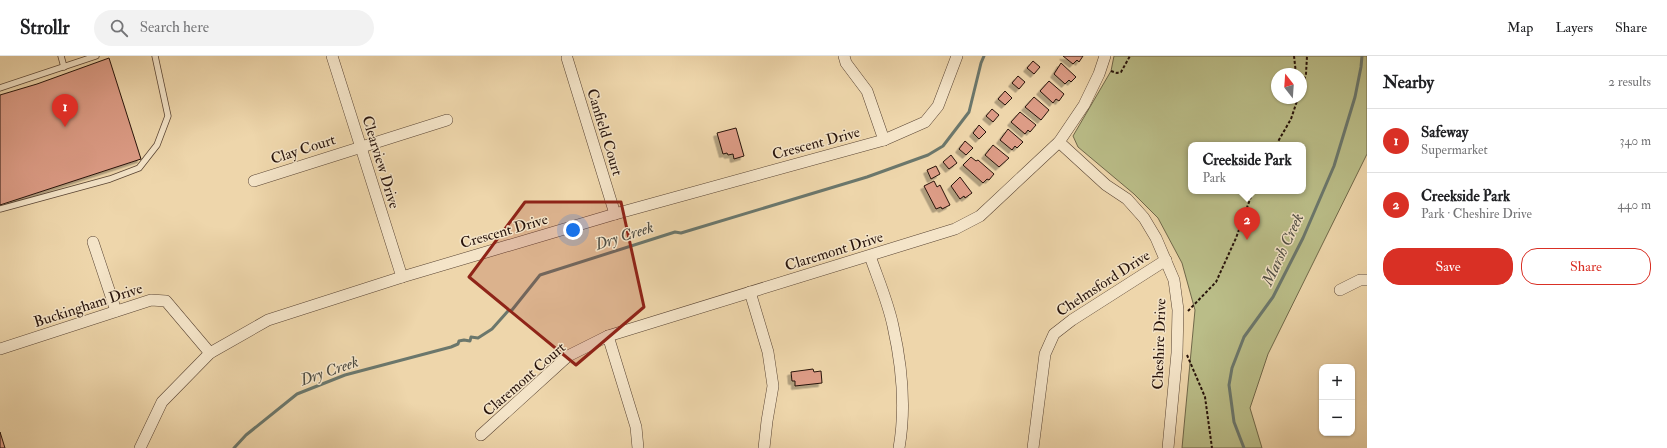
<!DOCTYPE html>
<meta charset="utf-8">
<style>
body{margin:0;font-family:"IM FELL Double Pica",serif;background:#f2f2f2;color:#202124}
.controls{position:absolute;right:12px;bottom:12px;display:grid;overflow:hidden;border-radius:8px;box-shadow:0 1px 3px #0004}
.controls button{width:36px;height:36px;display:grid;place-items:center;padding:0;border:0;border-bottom:1px solid #e0e0e0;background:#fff;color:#202124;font:20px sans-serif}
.compass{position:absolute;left:1271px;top:12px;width:36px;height:36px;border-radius:50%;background:#fff;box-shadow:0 1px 3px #0004;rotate:343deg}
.you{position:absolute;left:573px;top:174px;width:14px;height:14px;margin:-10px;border:3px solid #fff;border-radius:50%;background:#1a73e8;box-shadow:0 0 0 6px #1a73e833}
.badge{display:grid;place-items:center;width:26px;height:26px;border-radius:50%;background:#d93025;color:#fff;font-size:13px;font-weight:700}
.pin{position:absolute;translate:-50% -33px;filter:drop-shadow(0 1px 2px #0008)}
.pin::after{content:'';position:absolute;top:21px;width:14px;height:12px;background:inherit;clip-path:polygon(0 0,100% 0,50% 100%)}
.popup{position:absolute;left:1188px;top:86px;width:118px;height:52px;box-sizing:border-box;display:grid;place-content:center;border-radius:8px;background:#fff;filter:drop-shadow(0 1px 3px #0005);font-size:13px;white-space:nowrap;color:#757577}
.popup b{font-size:15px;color:#202124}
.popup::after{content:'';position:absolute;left:50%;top:100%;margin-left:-8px;border:8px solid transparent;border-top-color:#fff}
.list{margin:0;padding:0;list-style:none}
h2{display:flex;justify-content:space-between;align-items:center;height:52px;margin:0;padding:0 16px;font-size:17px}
h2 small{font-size:13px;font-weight:400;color:#757577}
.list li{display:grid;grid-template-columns:26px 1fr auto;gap:12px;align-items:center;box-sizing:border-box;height:64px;padding:0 16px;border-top:1px solid #e0e0e0}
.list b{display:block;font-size:15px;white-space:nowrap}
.list p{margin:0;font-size:13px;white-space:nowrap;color:#757577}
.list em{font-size:13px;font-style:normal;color:#757577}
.actions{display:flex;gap:8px;padding:12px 16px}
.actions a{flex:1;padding:9px 0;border:1px solid #d93025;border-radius:16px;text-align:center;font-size:14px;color:#d93025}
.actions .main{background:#d93025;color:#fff}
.icon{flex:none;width:22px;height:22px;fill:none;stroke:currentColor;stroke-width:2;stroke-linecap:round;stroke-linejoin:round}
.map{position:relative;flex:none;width:1367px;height:392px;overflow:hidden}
header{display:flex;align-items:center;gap:24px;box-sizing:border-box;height:56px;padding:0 20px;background:#fff;border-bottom:1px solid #e0e0e0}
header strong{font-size:19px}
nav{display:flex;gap:22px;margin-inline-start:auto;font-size:14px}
.search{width:280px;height:36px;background:#f2f2f2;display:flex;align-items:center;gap:10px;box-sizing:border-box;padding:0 14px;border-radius:22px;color:#757577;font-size:15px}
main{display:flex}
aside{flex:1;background:#fff}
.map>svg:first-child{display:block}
.green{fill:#babd88;stroke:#70684a;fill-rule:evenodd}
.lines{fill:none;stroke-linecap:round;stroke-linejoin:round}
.stream{stroke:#6b776c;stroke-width:3}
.building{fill:#dd9c86;stroke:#27130b;filter:url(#shadow)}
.lane-casing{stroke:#594433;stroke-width:7}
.street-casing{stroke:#594433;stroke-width:12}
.path{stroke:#27130b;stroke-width:2;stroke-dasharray:3 2;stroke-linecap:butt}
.lane{stroke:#f4e4c8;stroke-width:5.5}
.street{stroke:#f4e4c8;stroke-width:11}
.marked{fill:#8f2418;fill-opacity:0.2;stroke:#8f2418;stroke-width:3;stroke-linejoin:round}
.labels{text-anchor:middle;stroke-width:3;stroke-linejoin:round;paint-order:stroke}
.street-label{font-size:15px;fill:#27130b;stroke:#f4e4c8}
.water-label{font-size:16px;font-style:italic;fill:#4f4d43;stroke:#f4e4c8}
</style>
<header>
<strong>Strollr</strong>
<div class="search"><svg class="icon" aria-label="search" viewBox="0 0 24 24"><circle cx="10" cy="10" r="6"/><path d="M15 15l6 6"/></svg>Search here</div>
<nav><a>Map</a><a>Layers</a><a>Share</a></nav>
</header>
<main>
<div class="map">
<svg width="1367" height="392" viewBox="0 0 1367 392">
<defs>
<filter id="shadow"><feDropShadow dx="-3.5" dy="3.5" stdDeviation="0" flood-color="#0004"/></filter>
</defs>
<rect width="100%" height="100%" fill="#eed6ab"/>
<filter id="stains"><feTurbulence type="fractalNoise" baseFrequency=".005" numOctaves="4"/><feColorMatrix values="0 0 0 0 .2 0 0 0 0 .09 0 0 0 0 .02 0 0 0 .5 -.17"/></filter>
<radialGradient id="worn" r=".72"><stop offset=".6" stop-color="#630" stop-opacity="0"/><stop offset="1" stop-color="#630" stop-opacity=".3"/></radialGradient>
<path class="green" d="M1114,0h253v98l-99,200 -18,54 12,40h-80l13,-138 -13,-47 -24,-45 -24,-24 -56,-47 -5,-11 38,-65zM1277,18h24v24h-24zM1191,89h112v46h-112z"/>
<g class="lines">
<g class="stream">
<path d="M234,392l12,-13 51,-41 48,-19 106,-28 7,-3 1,-3 5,-1 6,1 1,-4 7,1 14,-9 16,-18 4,-1 28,-35 135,-43 6,1 186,-56 61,-22 15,-9 26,-34 12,-49 3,-7"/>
<path d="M1244,392l-10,-26 -5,-37 3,-17 12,-31 29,-40 30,-59 31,-72 21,-69 6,-30 1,-11"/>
</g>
</g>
<g class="building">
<path d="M1063,0h20l-4,6 -2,-2 -4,4z"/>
<path d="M109,2l32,101 -141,46v-110l37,-11z"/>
<path d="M1033,5l7,6 -6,7 -7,-6z"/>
<path d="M1061,7l15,14 -5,5 -2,-2 -4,4 -11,-10z"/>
<path d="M1018,20l7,6 -6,7 -7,-6z"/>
<path d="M1049,25l15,13 -5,7 -3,-2 -3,4 -13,-12z"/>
<path d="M1005,35l7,7 -7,7 -7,-6z"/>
<path d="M1034,41l15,13 -8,10 -16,-13z"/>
<path d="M992,53l7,6 -6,7 -7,-6z"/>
<path d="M1020,56l16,13 -6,7 -2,-2 -3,4 -14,-12z"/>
<path d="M979,69l7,7 -7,7 -6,-6z"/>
<path d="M736,72l8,28 -10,3 -1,-5 -5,1 -1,-2 -4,1 -6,-21z"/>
<path d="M1008,73l15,13 -6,6 -2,-2 -3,4 -12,-10z"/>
<path d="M965,85l8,7 -7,7 -7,-6z"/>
<path d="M993,89l16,13 -10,9 -14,-12z"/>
<path d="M951,99l6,8 -8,6 -6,-7z"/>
<path d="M971,101l5,4 2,-1 16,14 -5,6 -2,-1 -4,4 -20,-18z"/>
<path d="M936,110l4,8 -9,5 -4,-9z"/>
<path d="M960,121l12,16 -7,5 -1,-2 -4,3 -9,-13z"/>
<path d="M934,125l3,6 3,-2 10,20 -8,4 -1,-2 -5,2 -12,-23z"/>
<path d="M813,313l1,3 7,-1 1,12 -27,3v-5h-3l-1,-9z"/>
<path d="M0,376l5,16h-5z"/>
</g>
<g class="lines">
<defs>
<g id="lane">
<path d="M61,0l3,11"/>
<path d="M0,32l96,-32"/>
<path d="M0,153l110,-30 29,-11 18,-23 11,-29 -13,-60"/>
</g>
<g id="street">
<path d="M332,0l70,221"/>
<path d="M844,0l2,7 21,28 17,49"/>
<path d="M567,2l48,156"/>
<path d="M1059,86l47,43 21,14 17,19 12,20 18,42 4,30 -1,43 -9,95"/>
<path d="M254,125l193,-61"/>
<path d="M93,186l23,69"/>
<path d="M870,200c8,23 18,46 23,70 9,40 13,82 6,122"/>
<path d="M1340,234l20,-10h7"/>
<path d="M750,236l18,60 5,34 -6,35 -3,27"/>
<path d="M608,280l28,91 2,21"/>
<path d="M0,293l151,-49 15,1 44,52"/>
<path d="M481,379l87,-79 40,-20 347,-107 25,-13 79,-74 25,-37 15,-31 6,-18"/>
<path d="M140,392l22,-46 48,-49 58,-33 134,-43 213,-63 269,-74 41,-18 13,-16 19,-50"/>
<path d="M1033,392l12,-94 9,-20 18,-14 94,-60"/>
</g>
</defs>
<use href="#lane" class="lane-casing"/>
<use href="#street" class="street-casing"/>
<g class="path">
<path d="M1294,0l2,18"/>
<path d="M1111,15l6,2 4,-1 9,-16"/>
<path d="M1301,33l5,-15 1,-18"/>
<path d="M1276,89l15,-26 7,-21"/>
<path d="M1188,255l28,-29 20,-44 17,-47"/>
<path d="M1187,299l18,42 7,51"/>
</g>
<use href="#lane" class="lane"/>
<use href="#street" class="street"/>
</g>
<path class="marked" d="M525,146h96l23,105 -68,58 -107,-88z"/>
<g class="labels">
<g class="street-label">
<text transform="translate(605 76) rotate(73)" y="5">Canfield Court</text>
<text transform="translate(816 87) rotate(-15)" y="5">Crescent Drive</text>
<text transform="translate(303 93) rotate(-18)" y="5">Clay Court</text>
<text transform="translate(381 106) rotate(73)" y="5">Clearview Drive</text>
<text transform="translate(504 175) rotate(-16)" y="5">Crescent Drive</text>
<text transform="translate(834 195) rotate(-17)" y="5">Claremont Drive</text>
<text transform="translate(1103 227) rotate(-33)" y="5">Chelmsford Drive</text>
<text transform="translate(88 249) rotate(-18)" y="5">Buckingham Drive</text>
<text transform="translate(1159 288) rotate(-88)" y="5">Cheshire Drive</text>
<text transform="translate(524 323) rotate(-41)" y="5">Claremont Court</text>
</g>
<g class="water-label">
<text transform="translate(624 179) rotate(-18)" y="6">Dry Creek</text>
<text transform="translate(1282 193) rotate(-65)" y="6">Marsh Creek</text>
<text transform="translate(329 314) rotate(-19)" y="6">Dry Creek</text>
</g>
</g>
<rect width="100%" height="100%" filter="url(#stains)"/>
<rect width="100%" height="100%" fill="url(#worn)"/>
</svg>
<div class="controls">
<button>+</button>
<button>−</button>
</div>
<svg class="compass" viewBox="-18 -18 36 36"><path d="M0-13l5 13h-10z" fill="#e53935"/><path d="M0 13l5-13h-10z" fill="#757577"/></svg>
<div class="you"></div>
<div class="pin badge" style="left:65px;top:71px">1</div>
<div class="pin badge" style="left:1247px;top:184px">2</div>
<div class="popup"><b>Creekside Park</b>Park</div>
</div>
<aside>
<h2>Nearby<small>2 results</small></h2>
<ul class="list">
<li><span class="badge">1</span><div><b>Safeway</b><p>Supermarket</p></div><em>340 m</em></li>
<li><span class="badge">2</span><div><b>Creekside Park</b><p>Park · Cheshire Drive</p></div><em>440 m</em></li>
</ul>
<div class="actions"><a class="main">Save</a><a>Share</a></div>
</aside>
</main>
